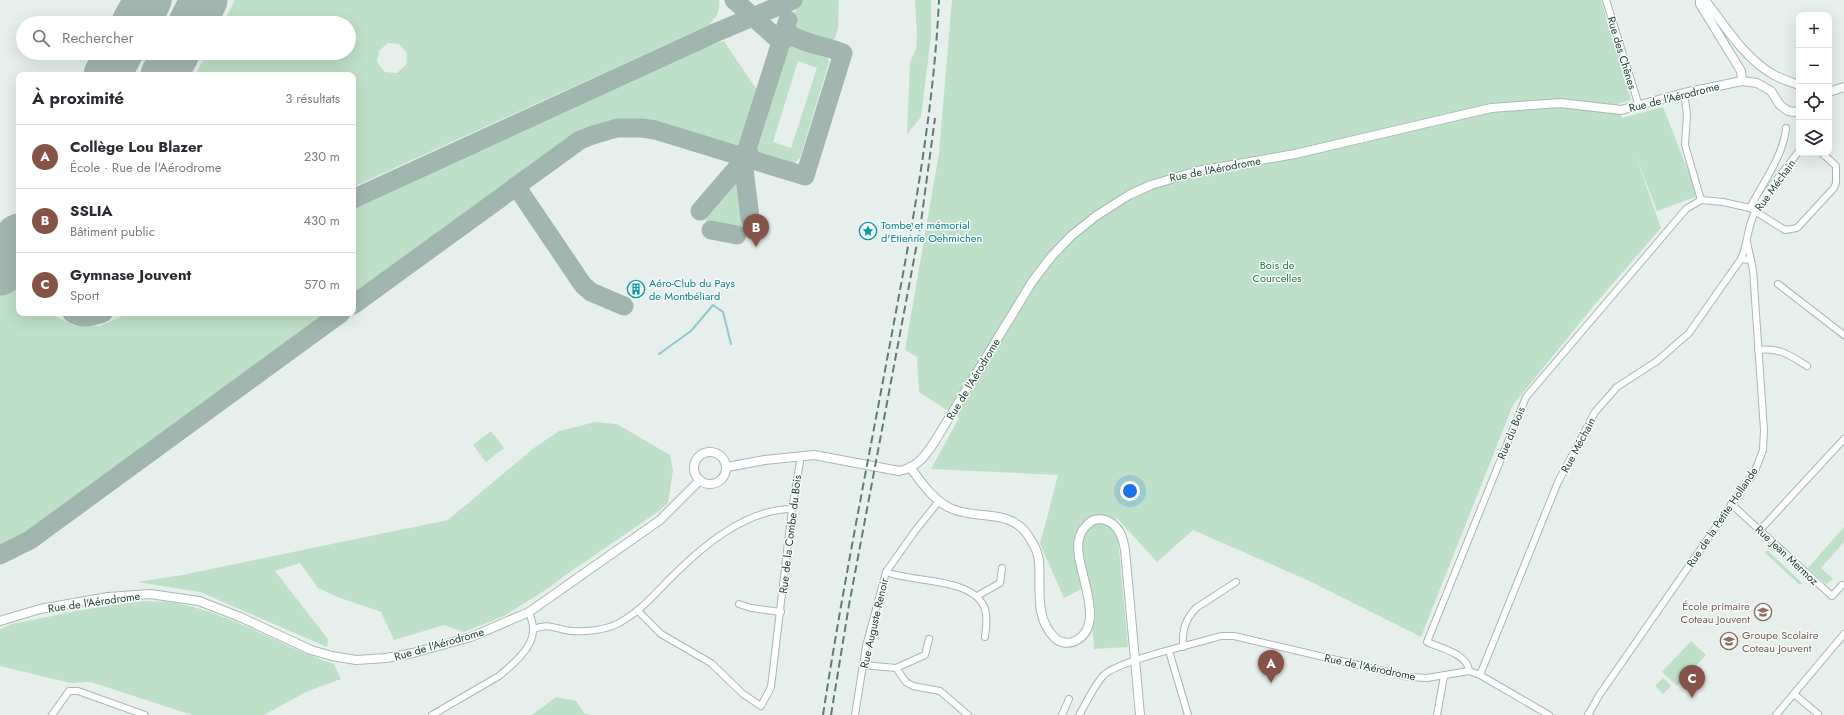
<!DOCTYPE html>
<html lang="fr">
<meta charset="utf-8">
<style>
body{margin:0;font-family:Jost,sans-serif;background:#f7f7f7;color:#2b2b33}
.controls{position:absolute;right:12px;top:12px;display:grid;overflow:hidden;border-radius:8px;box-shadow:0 4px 16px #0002}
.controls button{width:36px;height:36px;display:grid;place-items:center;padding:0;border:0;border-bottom:1px solid #e1e1e2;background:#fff;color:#2b2b33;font:20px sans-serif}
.you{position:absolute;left:1130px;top:491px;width:14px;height:14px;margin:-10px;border:3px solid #fff;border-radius:50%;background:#1a73e8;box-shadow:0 0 0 6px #1a73e833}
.badge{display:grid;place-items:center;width:26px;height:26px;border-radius:50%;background:#855347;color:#fff;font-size:13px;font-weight:700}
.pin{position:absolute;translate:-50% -33px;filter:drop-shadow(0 1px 2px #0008)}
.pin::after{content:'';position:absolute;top:21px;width:14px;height:12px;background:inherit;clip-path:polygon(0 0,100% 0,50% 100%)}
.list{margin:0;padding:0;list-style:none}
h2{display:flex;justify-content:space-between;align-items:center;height:52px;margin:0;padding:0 16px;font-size:17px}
h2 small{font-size:13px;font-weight:400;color:#7c7c81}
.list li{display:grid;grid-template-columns:26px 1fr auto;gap:12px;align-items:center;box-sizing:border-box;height:64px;padding:0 16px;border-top:1px solid #e1e1e2}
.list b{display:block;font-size:15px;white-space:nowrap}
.list p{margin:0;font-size:13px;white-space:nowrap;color:#7c7c81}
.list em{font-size:13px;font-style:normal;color:#7c7c81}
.icon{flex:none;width:22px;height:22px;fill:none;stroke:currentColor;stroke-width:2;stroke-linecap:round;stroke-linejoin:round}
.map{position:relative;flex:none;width:1844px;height:715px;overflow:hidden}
.search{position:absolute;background:#fff;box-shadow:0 4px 16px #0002;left:16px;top:16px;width:340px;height:44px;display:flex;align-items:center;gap:10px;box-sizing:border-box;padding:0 14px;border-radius:22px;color:#7c7c81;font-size:15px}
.panel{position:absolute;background:#fff;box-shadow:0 4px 16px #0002;left:16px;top:72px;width:340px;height:244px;border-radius:8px}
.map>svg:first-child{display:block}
.green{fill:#bfe0c8;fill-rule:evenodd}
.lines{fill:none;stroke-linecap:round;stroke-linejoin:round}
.stream{stroke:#8ec9d4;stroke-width:2}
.taxiway{stroke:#a2b6b0;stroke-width:19}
.runway{stroke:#a2b6b0;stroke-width:47}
.street-casing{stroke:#a8b8b2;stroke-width:8}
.secondary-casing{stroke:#a4bbb3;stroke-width:10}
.street{stroke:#fff;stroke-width:6}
.secondary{stroke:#fff;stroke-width:8}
.rail{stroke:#5f7d75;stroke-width:2;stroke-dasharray:8 4;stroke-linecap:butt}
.labels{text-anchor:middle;stroke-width:3;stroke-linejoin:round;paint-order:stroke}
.street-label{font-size:11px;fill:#24423a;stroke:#f7fbf9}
.culture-label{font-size:11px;fill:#0d838f;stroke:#f7fbf9;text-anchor:start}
.park-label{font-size:11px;fill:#2d7a4b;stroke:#f7fbf9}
.education-label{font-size:11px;fill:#785e54;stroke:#f7fbf9;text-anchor:end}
</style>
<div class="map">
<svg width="1844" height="715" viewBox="0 0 1844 715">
<rect width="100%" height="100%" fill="#e6efeb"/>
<g class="green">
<path d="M160,0h13l-12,23h-13z"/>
<path d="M235,0h484c1,11 -2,17 -10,25l-356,162v-112h-158l12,-22h142v-30h-126zM388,43l11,1 8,9 -1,12 -9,8 -12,-1 -8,-10 2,-11z"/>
<path d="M799,0h40l-1,29 -4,11 -9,1 -30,-10 -3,-8z"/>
<path d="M915,0h16v36l-10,81 -14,17 3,-72 6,-13 1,-11z"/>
<path d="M952,0h649l30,100 -14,4 5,14 41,-11 35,89 -41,15 -22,-57 26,74 -65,75 -83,102 -92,232 -116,-58 -112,-49 -36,32 -41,-45 12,130 -34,2 -5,-64 -25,13 -24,-54 18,-69 -127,-6 28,-51 -40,-26 -2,-35 -12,-7 34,-197z"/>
<path d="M724,41l35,52 -13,44 -7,9 -7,1c-39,-12 -83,-33 -124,-24 -18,4 -34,15 -49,26l-206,149v-89l331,-155z"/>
<path d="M794,42c12,4 32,5 35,20l-29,96 -8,7h-5l-29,-9 -5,-10 31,-99zM798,61l19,7 -26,80 -18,-6z"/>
<path d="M132,53h12l-12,22h-12z"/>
<path d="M741,173c2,13 12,53 -1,59l-29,-4 -5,-5 -1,-9z"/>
<path d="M19,261v52h30l26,13h25l29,-13h204l-303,221 -11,7 -19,8v-253z"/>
<path d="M595,422l22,2 53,31 3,15 -5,33 -9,8 -92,63 -20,15 -43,27 -40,16 -20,-7 -50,15 -13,-28 -41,-14 -22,-10 -18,-25 -25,8 53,68 -1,8 -127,-55 -63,-10 45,-7 266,-55 86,-72 25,-17z"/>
<path d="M491,431l13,17 -18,14 -13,-17z"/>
<path d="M1844,527v15l-23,26 12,11 -7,5 -18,-16z"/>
<path d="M1767,550l35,33 -2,2 -35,-32z"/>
<path d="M144,601c12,1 25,0 37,3 53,11 101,43 153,60l7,15 -35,13 -42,23h-72l-101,-33 -21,1 -70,-17v-37l12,-5 75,-15z"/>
<path d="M1691,641l15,14 -29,31 -15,-14z"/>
<path d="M1663,678l8,8 -8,8 -8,-8z"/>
<path d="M556,697l20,4 9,13 6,1h-59z"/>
</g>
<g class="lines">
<path class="stream" d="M659,354l32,-23 22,-26 10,7 8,32"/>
<g class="taxiway">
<path d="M734,0l47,42 6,-5h4"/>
<path d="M752,159l-4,-6v-7l40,-126"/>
<path d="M743,161l7,57"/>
<path d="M516,186l67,99 8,7 33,14"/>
<path d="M353,199l364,-167 76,-32"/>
<path d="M700,211l43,-50 2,-4"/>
<path d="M711,230l26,5"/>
<path d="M353,305l227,-165 13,-5 24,-7h25l13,2 150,46 38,-123c-15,-7 -47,-10 -56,-22l-1,-5"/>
<path d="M72,313c9,7 21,3 31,0"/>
<path d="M0,555l30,-15 311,-227"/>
</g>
<g class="runway">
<path d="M135,23l13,-23"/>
<path d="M192,23l12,-23"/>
<path d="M107,75l12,-22"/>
<path d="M164,75l12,-22"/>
<path d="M0,272l19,-35"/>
</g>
<defs>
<g id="street">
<path d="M1606,0l33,106"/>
<path d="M1684,93l3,21 -2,31 16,55"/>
<path d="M1750,208c12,-24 34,-53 36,-80"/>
<path d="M1751,260l-10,-1c7,-15 6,-32 14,-47 10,-20 30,-42 44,-61"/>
<path d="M1778,284l66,51"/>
<path d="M1758,350c20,-3 32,5 49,16"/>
<path d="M1731,504l101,92 10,-11"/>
<path d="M1760,530l84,-91"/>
<path d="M886,572c28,11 88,5 99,37 3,9 1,19 0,28"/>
<path d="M977,596l23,-13 2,-15"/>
<path d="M739,604l12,4 30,4"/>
<path d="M638,611l23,23 50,29 32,31 18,12 10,-19 21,-178 9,-53"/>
<path d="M534,629c15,-7 23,1 38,2 14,1 33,-1 45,-7 26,-13 43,-37 64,-56 29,-28 69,-59 111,-59"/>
<path d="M1183,647c-1,-17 2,-27 13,-39l40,-26"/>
<path d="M1169,651l19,64"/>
<path d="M863,665l33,3 10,14 7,4 27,5 28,24"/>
<path d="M896,668l29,-13 4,-16"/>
<path d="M1469,671c-1,-17 -29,-23 -42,-29l99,-245 160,-188 15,-9 22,2 27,6 35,22 12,-2 37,-40 2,-5v-17l-14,-13"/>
<path d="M1480,675l78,-193 37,-70 22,-25 40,-26 32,-28 52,-74"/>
<path d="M1794,694l24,20"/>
<path d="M52,715l17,-24h9l67,24"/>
<path d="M432,715l67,-39c12,-10 34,-28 34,-45 1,-6 -2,-13 -4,-19"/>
<path d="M855,715l11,-69 20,-74 29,-41 24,-30"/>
<path d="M1062,715l7,-16"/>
<path d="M1079,715c8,-13 14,-28 24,-39 13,-15 95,-33 118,-40h13l175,41 18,1 42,-7 11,4 69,40"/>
<path d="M1437,715l7,-39"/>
<path d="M1588,715l12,-21 155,-223 8,-21 1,-20 -11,-160 -6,-28"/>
<path d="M1776,715l68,-81"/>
</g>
<g id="secondary">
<path d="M1700,0v4l41,67 1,10"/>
<path d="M1705,0c20,26 39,58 69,75 7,4 17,7 25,10"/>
<path d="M1829,92l15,-5"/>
<circle cx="710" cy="468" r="16"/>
<path d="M727,467l38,-7 49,-5 85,16c18,-3 27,-16 36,-30l97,-159 19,-25 20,-21 25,-20 33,-21 22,-10 47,-14 97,-17 196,-46 69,-5 61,7 63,-17 58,-12 15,2 14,8 9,14 8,6 7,1 4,-2"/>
<path d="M910,467c11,15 23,33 40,41 30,14 63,-3 82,34 4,6 6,12 7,19 2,27 -5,57 16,77 5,5 14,6 20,3 35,-17 -3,-76 4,-102 1,-5 4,-10 7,-13 5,-6 12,-8 19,-6 14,4 18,18 20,30l15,165"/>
<path d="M0,621l40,-12 68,-12 42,-3 49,7 41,16 71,33 21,6 24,4 30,-2 27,-5 58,-16 58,-25 131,-92 40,-40"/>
</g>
</defs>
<use href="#street" class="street-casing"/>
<use href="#secondary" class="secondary-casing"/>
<use href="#street" class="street"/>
<use href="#secondary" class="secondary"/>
<g class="rail">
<path d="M823,715c21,-137 49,-273 74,-409 19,-101 37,-202 42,-306"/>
<path d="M831,715l18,-110 72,-383 14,-104"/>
</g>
</g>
<defs>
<symbol id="sight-ring" viewBox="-11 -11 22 22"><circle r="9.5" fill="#f7fbf9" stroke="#0f9aa8" stroke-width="1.5"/><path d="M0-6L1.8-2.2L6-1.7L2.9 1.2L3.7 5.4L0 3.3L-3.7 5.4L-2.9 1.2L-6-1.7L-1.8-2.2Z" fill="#0f9aa8"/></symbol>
<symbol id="building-ring" viewBox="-11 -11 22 22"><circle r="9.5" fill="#f7fbf9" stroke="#0f9aa8" stroke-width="1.5"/><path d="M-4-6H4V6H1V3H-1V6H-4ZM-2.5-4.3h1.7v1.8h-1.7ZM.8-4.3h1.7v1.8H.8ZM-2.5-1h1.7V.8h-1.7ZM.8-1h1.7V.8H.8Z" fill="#0f9aa8"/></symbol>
<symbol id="school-ring" viewBox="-11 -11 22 22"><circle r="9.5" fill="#f7fbf9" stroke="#8d6e63" stroke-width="1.5"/><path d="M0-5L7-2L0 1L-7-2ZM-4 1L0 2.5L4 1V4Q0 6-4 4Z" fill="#8d6e63"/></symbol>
</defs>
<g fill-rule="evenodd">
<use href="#sight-ring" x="858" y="221" width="20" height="20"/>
<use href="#building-ring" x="626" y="279" width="20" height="20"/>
<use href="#school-ring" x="1753" y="602" width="20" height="20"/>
<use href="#school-ring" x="1719" y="631" width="20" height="20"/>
</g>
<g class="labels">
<g class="street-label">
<text transform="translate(1622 53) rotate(73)" y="4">Rue des Chênes</text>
<text transform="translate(1674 97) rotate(-14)" y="4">Rue de l'Aérodrome</text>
<text transform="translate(1215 169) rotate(-11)" y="4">Rue de l'Aérodrome</text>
<text transform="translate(1775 185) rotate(-54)" y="4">Rue Méchain</text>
<text transform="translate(973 379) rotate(-59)" y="4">Rue de l'Aérodrome</text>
<text transform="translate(1511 433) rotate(-68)" y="4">Rue du Bois</text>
<text transform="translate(1578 445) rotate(-62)" y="4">Rue Méchain</text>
<text transform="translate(1722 517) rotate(-56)" y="4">Rue de la Petite Hollande</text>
<text transform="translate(790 534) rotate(-83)" y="4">Rue de la Combe du Bois</text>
<text transform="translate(1787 555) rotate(43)" y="4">Rue Jean Mermoz</text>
<text transform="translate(94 602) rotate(-8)" y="4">Rue de l'Aérodrome</text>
<text transform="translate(874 623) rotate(-77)" y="4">Rue Auguste Renoir</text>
<text transform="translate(439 644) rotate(-16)" y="4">Rue de l'Aérodrome</text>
<text transform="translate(1370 667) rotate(12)" y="4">Rue de l'Aérodrome</text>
</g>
<g class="culture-label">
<text x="881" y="229">Tombe et mémorial<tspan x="881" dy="13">d'Etienne Oehmichen</tspan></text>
<text x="649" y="287">Aéro-Club du Pays<tspan x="649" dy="13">de Montbéliard</tspan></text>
</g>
<g class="park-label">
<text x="1277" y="269">Bois de<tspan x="1277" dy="13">Courcelles</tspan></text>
</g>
<g class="education-label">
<text x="1750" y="610">École primaire<tspan x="1750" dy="13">Coteau Jouvent</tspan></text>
<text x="1742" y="639" text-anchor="start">Groupe Scolaire<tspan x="1742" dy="13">Coteau Jouvent</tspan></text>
</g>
</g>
</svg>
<div class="controls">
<button>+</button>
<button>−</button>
<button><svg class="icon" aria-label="locate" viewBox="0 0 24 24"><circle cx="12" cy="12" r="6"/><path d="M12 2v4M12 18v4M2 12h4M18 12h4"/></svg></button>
<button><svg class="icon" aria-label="layers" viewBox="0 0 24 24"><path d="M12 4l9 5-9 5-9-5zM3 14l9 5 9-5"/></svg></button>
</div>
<div class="you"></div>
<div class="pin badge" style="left:1271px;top:683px">A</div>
<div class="pin badge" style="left:756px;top:247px">B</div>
<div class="pin badge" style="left:1692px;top:698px">C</div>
<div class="search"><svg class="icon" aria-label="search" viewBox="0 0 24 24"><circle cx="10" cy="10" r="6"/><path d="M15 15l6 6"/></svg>Rechercher</div>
<section class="panel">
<h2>À proximité<small>3 résultats</small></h2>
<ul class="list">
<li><span class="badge">A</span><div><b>Collège Lou Blazer</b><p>École · Rue de l'Aérodrome</p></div><em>230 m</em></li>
<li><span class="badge">B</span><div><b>SSLIA</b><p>Bâtiment public</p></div><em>430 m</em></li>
<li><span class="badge">C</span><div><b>Gymnase Jouvent</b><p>Sport</p></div><em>570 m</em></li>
</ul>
</section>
</div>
